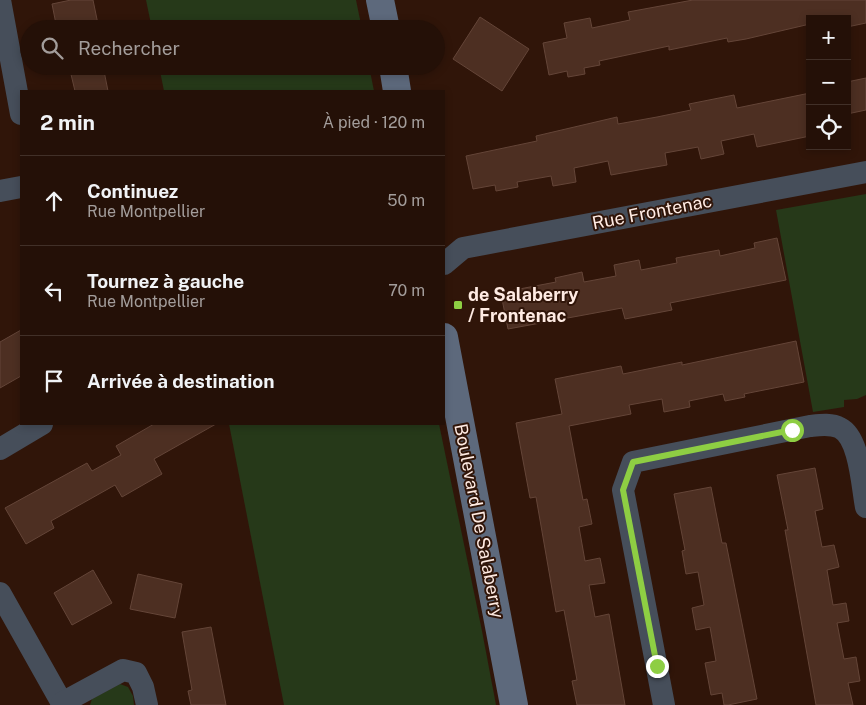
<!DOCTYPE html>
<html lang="fr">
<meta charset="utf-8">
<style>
body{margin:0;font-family:"Public Sans",sans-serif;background:#301e15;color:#f1f3f6}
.controls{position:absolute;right:15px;top:15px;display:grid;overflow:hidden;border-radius:0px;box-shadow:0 2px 8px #0003}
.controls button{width:45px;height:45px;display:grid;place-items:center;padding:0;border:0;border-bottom:1px solid #413028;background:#241007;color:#f1f3f6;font:25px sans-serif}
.stop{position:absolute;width:15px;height:15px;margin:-11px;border:4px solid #8ece43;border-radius:50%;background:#fff}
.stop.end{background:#8ece43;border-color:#fff;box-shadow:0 1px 5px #0008}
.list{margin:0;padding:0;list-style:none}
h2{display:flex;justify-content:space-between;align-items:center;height:65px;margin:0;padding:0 20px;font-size:21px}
h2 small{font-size:16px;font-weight:400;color:#a39d9b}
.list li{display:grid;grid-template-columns:32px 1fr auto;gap:15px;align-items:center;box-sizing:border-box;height:90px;padding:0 20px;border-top:1px solid #413028}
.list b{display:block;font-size:19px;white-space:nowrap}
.list p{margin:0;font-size:16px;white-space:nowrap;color:#a39d9b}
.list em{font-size:16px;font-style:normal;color:#a39d9b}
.icon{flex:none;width:28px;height:28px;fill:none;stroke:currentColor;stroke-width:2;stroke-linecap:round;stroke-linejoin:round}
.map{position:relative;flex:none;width:866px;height:705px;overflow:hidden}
.search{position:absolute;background:#241007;box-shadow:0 2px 8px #0003;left:20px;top:20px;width:425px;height:55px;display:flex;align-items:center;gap:12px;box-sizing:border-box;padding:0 18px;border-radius:28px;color:#a39d9b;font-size:19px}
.panel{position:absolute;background:#241007;box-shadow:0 2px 8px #0003;left:20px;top:90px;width:425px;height:335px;border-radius:0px}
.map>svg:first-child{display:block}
.green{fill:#263919}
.building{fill:#4d2f22;stroke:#644538}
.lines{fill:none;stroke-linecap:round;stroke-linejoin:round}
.street{stroke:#464e5a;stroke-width:22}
.secondary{stroke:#5d697c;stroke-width:28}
.route{stroke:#8ece43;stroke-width:6}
.poi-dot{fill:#8ece43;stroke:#301509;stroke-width:2}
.labels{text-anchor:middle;stroke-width:4;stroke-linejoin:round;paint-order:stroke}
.street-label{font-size:18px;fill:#ffebe3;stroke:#301509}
.poi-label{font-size:18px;font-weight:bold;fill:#ffebe3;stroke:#301509;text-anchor:start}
</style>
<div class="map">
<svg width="866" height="705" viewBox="0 0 866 705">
<rect width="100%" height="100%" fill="#301509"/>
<g class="green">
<path d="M146,0h210l6,29h-210z"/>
<path d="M159,66h210l5,25h-210z"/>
<path d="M866,194v201l-9,4 -13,1v7l-31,5 -37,-202z"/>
<path d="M229,424h210l43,207 14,74h-212z"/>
<path d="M120,684l8,3 5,9 1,9h-44l2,-6z"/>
</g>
<g class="building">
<path d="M71,0h22l6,29h-42l-5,-25z"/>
<path d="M693,0h173v23l-19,4v-8h-37v5l-64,15 -18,3 -1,-4 -58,12v-4l-70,15 1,4 -16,3 1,6 -17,3 -1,-6 -18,4 -6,-32 24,-5 -3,-15 26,-5 2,10 38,-8 -2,-8z"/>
<path d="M480,17l49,32 -27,42 -49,-32z"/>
<path d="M69,66h34l5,25h-33z"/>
<path d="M866,78v32l-19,4v-32z"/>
<path d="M810,93v43l-53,11 -3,-13 -33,7 3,13 -23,5 -3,-12 -33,6 2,12 -23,4 -33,6 -3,-14 -34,7 2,14 -23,4 -2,-10 -34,6 1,5 -22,4 -1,-6 -22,4 -7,-33 71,-15 -1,-5 81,-19 1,7 39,-7 34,-7 -2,-6 45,-9 3,13z"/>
<path d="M777,238l9,42 -116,23 2,7 -47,9 -3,-11 -114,21 -6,-30 9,-2 -2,-6 47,-9 -1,-4 27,-6 2,10 32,-6 -2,-11 25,-5 2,10 36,-7 -1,-5 43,-8 1,6 35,-8 -1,-5z"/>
<path d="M21,330v46l-21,12v-46z"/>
<path d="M796,341l8,41 -60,12 1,3 -20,4 -2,-7 -34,7 1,6 -26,5 -2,-13 -33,6 2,9 -62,12 14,74 4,-1 5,25 -13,3 6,34 15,-3 5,25 -16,2 6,32 14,-3 16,91h-48l-5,-24 5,-1 -13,-70 -8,2 -20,-115 -6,1 -14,-75 46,-9 -7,-35 66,-13 2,8 59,-12v3z"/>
<path d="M154,424h62l-62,35 8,15 -40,23 -7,-12 -64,36 3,7 -28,16 -21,-36 82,-45 5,8 29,-16 -5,-9z"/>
<path d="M815,468l8,41 -8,2 7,36 12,-2 5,22 -12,3 6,35 13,-2 3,18 -12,2 7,36 12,-2 4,24 -12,2 5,22h-37l-31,-175h3l-11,-55z"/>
<path d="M711,487l11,56h4l31,156 -29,6h-4l-2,-12 -11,2 -6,-32 11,-2 -6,-34 -14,3 -4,-22 12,-3 -6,-33 -12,2 -4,-23 3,-1 -11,-56z"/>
<path d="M93,570l19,33 -40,22 -18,-32z"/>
<path d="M138,574l44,10 -7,34 -45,-9z"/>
<path d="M211,627l15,78h-35l-3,-14 4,-1 -10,-58z"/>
</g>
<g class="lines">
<g class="street">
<path d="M0,0l21,114"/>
<path d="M0,191l21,-4"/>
<path d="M444,264l19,-16 403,-76"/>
<path d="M0,449l42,-25"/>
<path d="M0,593l63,112"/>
<path d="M62,703l61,-33 13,3 7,14 4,18"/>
<path d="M664,705l-41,-215 10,-28 177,-36c9,-1 21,-3 30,2 20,10 22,59 26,79"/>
</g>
<g class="secondary">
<path d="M380,0l6,29"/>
<path d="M393,66l4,25"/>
<path d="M444,337l70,368"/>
</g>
</g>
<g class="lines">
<path class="route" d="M657,666l-34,-176 10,-28 159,-32"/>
</g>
<rect class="poi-dot" x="453" y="300" width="10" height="10" rx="2.5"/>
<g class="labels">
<g class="street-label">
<text transform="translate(652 212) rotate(-11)" y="6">Rue Frontenac</text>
<text transform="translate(479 521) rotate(79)" y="6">Boulevard De Salaberry</text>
</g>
<g class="poi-label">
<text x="468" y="301">de Salaberry<tspan x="468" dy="21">/ Frontenac</tspan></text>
</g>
</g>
</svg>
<div class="controls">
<button>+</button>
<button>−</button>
<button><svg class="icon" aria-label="locate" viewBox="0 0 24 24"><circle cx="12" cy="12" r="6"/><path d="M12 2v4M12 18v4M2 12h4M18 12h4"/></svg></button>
</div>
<div class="stop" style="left:792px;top:430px"></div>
<div class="stop end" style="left:657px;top:666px"></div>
<div class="search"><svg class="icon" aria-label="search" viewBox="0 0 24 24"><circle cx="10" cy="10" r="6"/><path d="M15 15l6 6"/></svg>Rechercher</div>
<section class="panel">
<h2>2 min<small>À pied · 120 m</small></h2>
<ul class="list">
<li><svg class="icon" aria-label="ahead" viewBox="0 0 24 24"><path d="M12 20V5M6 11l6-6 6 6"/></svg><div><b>Continuez</b><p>Rue Montpellier</p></div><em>50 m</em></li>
<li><svg class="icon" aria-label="left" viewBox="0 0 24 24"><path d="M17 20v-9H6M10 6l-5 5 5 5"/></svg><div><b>Tournez à gauche</b><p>Rue Montpellier</p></div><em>70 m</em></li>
<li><svg class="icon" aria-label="arrive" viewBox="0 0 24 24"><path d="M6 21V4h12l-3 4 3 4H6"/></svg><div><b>Arrivée à destination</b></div></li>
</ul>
</section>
</div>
